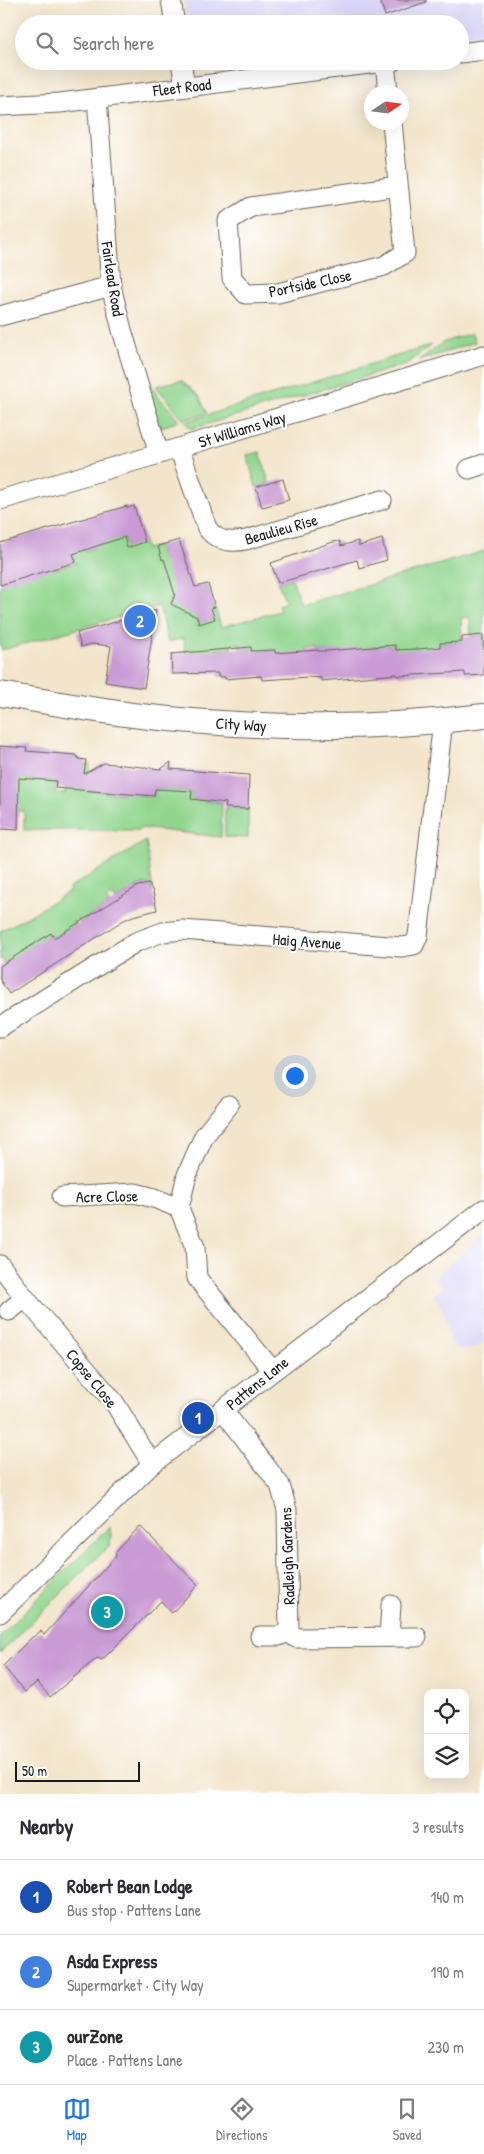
<!DOCTYPE html>
<meta charset="utf-8">
<style>
body{margin:0;font-family:"Patrick Hand",sans-serif;background:#f2f2f3;color:#2b2b33}
.controls{position:absolute;right:15px;bottom:15px;display:grid;overflow:hidden;border-radius:10px;box-shadow:0 5px 20px #0002}
.controls button{width:45px;height:45px;display:grid;place-items:center;padding:0;border:0;border-bottom:1px solid #e1e1e2;background:#fff;color:#2b2b33;font:25px sans-serif}
.compass{position:absolute;left:364px;top:85px;width:45px;height:45px;border-radius:50%;background:#fff;box-shadow:0 5px 20px #0002;rotate:77deg}
.scale{position:absolute;left:15px;bottom:12px;width:125px;box-sizing:border-box;padding-left:5px;border:2px solid #1c1c1c;border-top:0;font-size:14px;line-height:18px;white-space:nowrap;color:#1c1c1c;-webkit-text-stroke:4px #fff;paint-order:stroke}
.you{position:absolute;left:294px;top:1075px;width:18px;height:18px;margin:-12px;border:4px solid #fff;border-radius:50%;background:#1a73e8;box-shadow:0 0 0 8px #1a73e833}
.badge{display:grid;place-items:center;width:32px;height:32px;border-radius:50%;background:#1a73e8;color:#fff;font-size:16px;font-weight:700}
.pin{position:absolute;translate:-50% -50%;border:2px solid #fff;box-shadow:0 1px 5px #0006}
.list{margin:0;padding:0;list-style:none}
h2{display:flex;justify-content:space-between;align-items:center;height:65px;margin:0;padding:0 20px;font-size:21px}
h2 small{font-size:16px;font-weight:400;color:#7c7c81}
.list li{display:grid;grid-template-columns:32px 1fr auto;gap:15px;align-items:center;box-sizing:border-box;height:75px;padding:0 20px;border-top:1px solid #e1e1e2}
.list b{display:block;font-size:19px;white-space:nowrap}
.list p{margin:0;font-size:16px;white-space:nowrap;color:#7c7c81}
.list em{font-size:16px;font-style:normal;color:#7c7c81}
.icon{flex:none;width:28px;height:28px;fill:none;stroke:currentColor;stroke-width:2;stroke-linecap:round;stroke-linejoin:round}
.map{position:relative;flex:none;width:484px;height:1794px;overflow:hidden}
.search{position:absolute;background:#fff;box-shadow:0 5px 20px #0002;left:15px;right:15px;top:15px;height:55px;display:flex;align-items:center;gap:12px;box-sizing:border-box;padding:0 18px;border-radius:28px;color:#7c7c81;font-size:19px}
.sheet{height:290px;background:#fff}
nav{display:flex;justify-content:space-around;align-items:center;box-sizing:border-box;height:70px;border-top:1px solid #e1e1e2;background:#fff;font-size:14px;color:#7c7c81}
nav a{display:grid;justify-items:center;gap:2px}
nav .on{color:#1a73e8}
.map>svg:first-child{display:block}
.built{fill:#dad6f7}
.green{fill:#91d58e;stroke:#567855}
.building{fill:#c99ad4}
.lines{fill:none;stroke-linecap:round;stroke-linejoin:round}
.minor-casing{stroke:#676259;stroke-width:21}
.major-casing{stroke:#676259;stroke-width:26}
.minor{stroke:#fff;stroke-width:19}
.major{stroke:#fff;stroke-width:24}
.labels{text-anchor:middle;stroke-width:4.5;stroke-linejoin:round;paint-order:stroke}
.street-label{font-size:16px;fill:#1c1c1c;stroke:#fff}
</style>
<div class="map">
<svg width="484" height="1794" viewBox="0 0 484 1794">
<rect width="100%" height="100%" fill="#fff"/>
<filter id="ink" filterUnits="userSpaceOnUse"><feTurbulence type="fractalNoise" baseFrequency=".02" numOctaves="2"/><feDisplacementMap in="SourceGraphic" scale="10" xChannelSelector="R" yChannelSelector="G"/><feConvolveMatrix kernelMatrix="1 2 1 2 8 2 1 2 1" color-interpolation-filters="sRGB"/></filter>
<filter id="wash" filterUnits="userSpaceOnUse"><feTurbulence type="fractalNoise" baseFrequency=".0096" numOctaves="4" result="noise"/><feDisplacementMap in="SourceGraphic" scale="20" xChannelSelector="R" yChannelSelector="G"/><feGaussianBlur stdDeviation="1.12" result="paint"/><feColorMatrix in="noise" values="0 0 0 0 0 0 0 0 0 0 0 0 0 0 0 0 0 1.4 0 .05"/><feComposite in="paint" operator="in"/></filter>
<g filter="url(#wash)">
<rect width="100%" height="100%" fill="#f3e5cb"/>
<g class="built">
<path d="M184,0h300v35l-24,2v-13h-272z"/>
<path d="M484,1234v111l-2,-2 -6,5 -12,2 -9,-3 -4,-5 -9,-35 -9,-12 10,-7 -8,-10z"/>
</g>
<g class="green">
<path d="M472,333l3,9 -56,19 25,-19z"/>
<path d="M432,345l-25,19 -216,65 -6,-7z"/>
<path d="M181,380l18,16 8,17 -23,7 -28,-34z"/>
<path d="M146,383h5l5,11 24,27 -19,6 -2,-3z"/>
<path d="M260,452l9,31 -13,4 -9,-32z"/>
<path d="M65,526l16,18 2,7 12,-3 -2,-7 27,-15 7,21 15,-4 -5,-15 3,-2 6,23 12,-3 4,13h2l31,51 4,13 15,-4 -3,-11 4,-1 6,20 59,-16 -2,-6 8,-3 -8,-19 14,-4 9,26 183,-54v95l-1,-11 -12,1 -1,-19 -9,1 1,24 -22,1 1,11c-21,-6 -25,-6 -45,3l-1,-12 -23,2v1l-45,7v-4h-9l-1,-3 -10,1v8c-13,-4 -20,-7 -32,2l-1,-9 -14,1 1,10 -21,-13v-4l-9,1v4l-15,1 1,13 -32,-10 -1,-15 -16,4 -9,-36 -157,44 -2,-6v-59l51,-30 4,14 21,-6z"/>
<path d="M56,754l1,5 -2,34 10,1 1,-10 18,-8 1,-12h5l-2,27 35,3 17,-6 -1,7 15,1 1,-7 37,2 -1,8 31,4 -1,34 -81,-9 -1,2h-115v-19h-6l-18,-39 28,7 25,2z"/>
<path d="M225,808l23,1v29l-23,-1z"/>
<path d="M146,841l7,51 -4,-8 -13,2 2,9 -4,7 -6,-10 -12,8 -4,-5 -6,4 3,5 -29,18 -3,-4 -3,3 2,3 -22,14 -3,-5 -6,4 15,24 -1,1 -12,-18 -9,6 -4,-6 -29,20 -3,-5 -2,1v-29l29,-15 41,-25 -1,-3z"/>
<path d="M109,1527l2,8 -2,11 -109,107v-17z"/>
</g>
<g id="blocks">
<g class="building">
<path d="M380,0h46v2l-41,14z"/>
<path d="M283,479l6,21 -27,7 -6,-20z"/>
<path d="M127,506v2l7,-2 11,36 -18,6 -3,-11 -51,17 3,8 -76,23v-42z"/>
<path d="M382,539l5,21 -28,8 -2,-8 -79,23 -7,-20 62,-21 7,-1 1,5 17,-5 1,5z"/>
<path d="M179,540l16,47 13,-3 7,23 -4,1 4,11 -16,5 -2,-7 -26,-13 4,-9 -11,-36 -2,1 -4,-14z"/>
<path d="M156,610l-12,78 -39,-6 6,-36 -19,-2 -11,3 -4,-14z"/>
<path d="M483,635l1,40 -19,1v-4l-67,4 -1,-2 -76,7v-3l-13,-1 -46,3 -1,-4 -36,3v-2h-7v-4l-46,1 -1,-20 80,-7v4l24,-1v3l43,-3v1h9l68,-6 1,5 22,-1 22,-2v-4l22,-1v-5z"/>
<path d="M0,746l27,2 -1,3 50,4 3,4 7,1 -2,14 20,-11 57,6 10,-7 -1,7 79,6 -1,34 -23,-1 1,-5 -35,-4 1,-8 -37,-2 -1,7 -99,-8 1,-7 -37,-3 -1,52 -18,-1z"/>
<path d="M149,884l4,8 4,18 -24,6 -11,5 -113,73 -9,-14v-14l51,-33 3,5 84,-52z"/>
<path d="M140,1526l58,59 -26,28 -11,-12 -59,59 -5,-2 -47,39 -13,-15 -12,10 -22,-26 27,-27 11,-8 3,4 72,-79 -1,-3z"/>
</g>
</g>
</g>
<g filter="url(#ink)">
<use href="#blocks" fill-opacity="0" stroke="#676259" stroke-width="1"/>
<g class="lines">
<defs>
<g id="minor">
<path d="M171,0l4,24"/>
<path d="M460,53l24,-3"/>
<path d="M181,61l4,26"/>
<path d="M385,62l3,30"/>
<path d="M97,98l14,188 11,44 37,124"/>
<path d="M0,106l60,-3 333,-42"/>
<path d="M392,122l13,131 -21,13 -106,27 -32,1 -14,-16 -4,-57 23,-14 147,-21"/>
<path d="M0,316l111,-30"/>
<path d="M179,448l28,80c10,14 24,15 39,12l136,-40"/>
<path d="M469,469l15,-5"/>
<path d="M0,500l159,-46 325,-99"/>
<path d="M0,1027l136,-85 27,-10 19,-2 220,17 12,-2 4,-9 25,-215"/>
<path d="M229,1105l-25,31 -17,39 -8,33 16,39 2,31 75,92"/>
<path d="M62,1197l73,-4 19,5 25,10"/>
<path d="M0,1265l25,33 89,104 38,62"/>
<path d="M9,1311l16,-13"/>
<path d="M223,1410l57,75 7,25 2,122 -10,4h-19"/>
<path d="M0,1613l152,-149 332,-255"/>
<path d="M289,1632l7,6 121,-1"/>
<path d="M389,1637l2,-32"/>
</g>
<path id="major" d="M0,694c50,8 100,18 150,23 111,12 223,13 334,-1"/>
</defs>
<use href="#minor" class="minor-casing"/>
<use href="#major" class="major-casing"/>
<use href="#minor" class="minor"/>
<use href="#major" class="major"/>
</g>
</g>
<g class="labels">
<g class="street-label">
<text transform="translate(182 87) rotate(-7)" y="6">Fleet Road</text>
<text transform="translate(113 279) rotate(81)" y="6">Fairlead Road</text>
<text transform="translate(310 283) rotate(-12)" y="6">Portside Close</text>
<text transform="translate(242 429) rotate(-17)" y="6">St Williams Way</text>
<text transform="translate(281 529) rotate(-16)" y="6">Beaulieu Rise</text>
<text transform="translate(241 724) rotate(3)" y="6">City Way</text>
<text transform="translate(307 941) rotate(4)" y="6">Haig Avenue</text>
<text transform="translate(107 1196) rotate(-1)" y="6">Acre Close</text>
<text transform="translate(92 1378) rotate(51)" y="6">Copse Close</text>
<text transform="translate(257 1383) rotate(-39)" y="6">Pattens Lane</text>
<text transform="translate(287 1556) rotate(-92)" y="6">Radleigh Gardens</text>
</g>
</g>
</svg>
<div class="controls">
<button><svg class="icon" aria-label="locate" viewBox="0 0 24 24"><circle cx="12" cy="12" r="6"/><path d="M12 2v4M12 18v4M2 12h4M18 12h4"/></svg></button>
<button><svg class="icon" aria-label="layers" viewBox="0 0 24 24"><path d="M12 4l9 5-9 5-9-5zM3 14l9 5 9-5"/></svg></button>
</div>
<svg class="compass" viewBox="-18 -18 36 36"><path d="M0-13l5 13h-10z" fill="#e53935"/><path d="M0 13l5-13h-10z" fill="#7c7c81"/></svg>
<div class="scale">50 m</div>
<div class="you"></div>
<div class="pin badge" style="left:198px;top:1418px;background:#1a4fb4">1</div>
<div class="pin badge" style="left:140px;top:621px;background:#3f7fe0">2</div>
<div class="pin badge" style="left:107px;top:1612px;background:#0f9aa8">3</div>
<div class="search"><svg class="icon" aria-label="search" viewBox="0 0 24 24"><circle cx="10" cy="10" r="6"/><path d="M15 15l6 6"/></svg>Search here</div>
</div>
<section class="sheet">
<h2>Nearby<small>3 results</small></h2>
<ul class="list">
<li><span class="badge" style="background:#1a4fb4">1</span><div><b>Robert Bean Lodge</b><p>Bus stop · Pattens Lane</p></div><em>140 m</em></li>
<li><span class="badge" style="background:#3f7fe0">2</span><div><b>Asda Express</b><p>Supermarket · City Way</p></div><em>190 m</em></li>
<li><span class="badge" style="background:#0f9aa8">3</span><div><b>ourZone</b><p>Place · Pattens Lane</p></div><em>230 m</em></li>
</ul>
</section>
<nav>
<a class="on"><svg class="icon" aria-label="map" viewBox="0 0 24 24"><path d="M3 6l6-2 6 2 6-2v14l-6 2-6-2-6 2zM9 4v14M15 6v14"/></svg>Map</a>
<a><svg class="icon" aria-label="directions" viewBox="0 0 24 24"><path d="M12 3l9 9-9 9-9-9zM9 14v-3h6M13 9l2 2-2 2"/></svg>Directions</a>
<a><svg class="icon" aria-label="saved" viewBox="0 0 24 24"><path d="M7 4h10v16l-5-4-5 4z"/></svg>Saved</a>
</nav>
